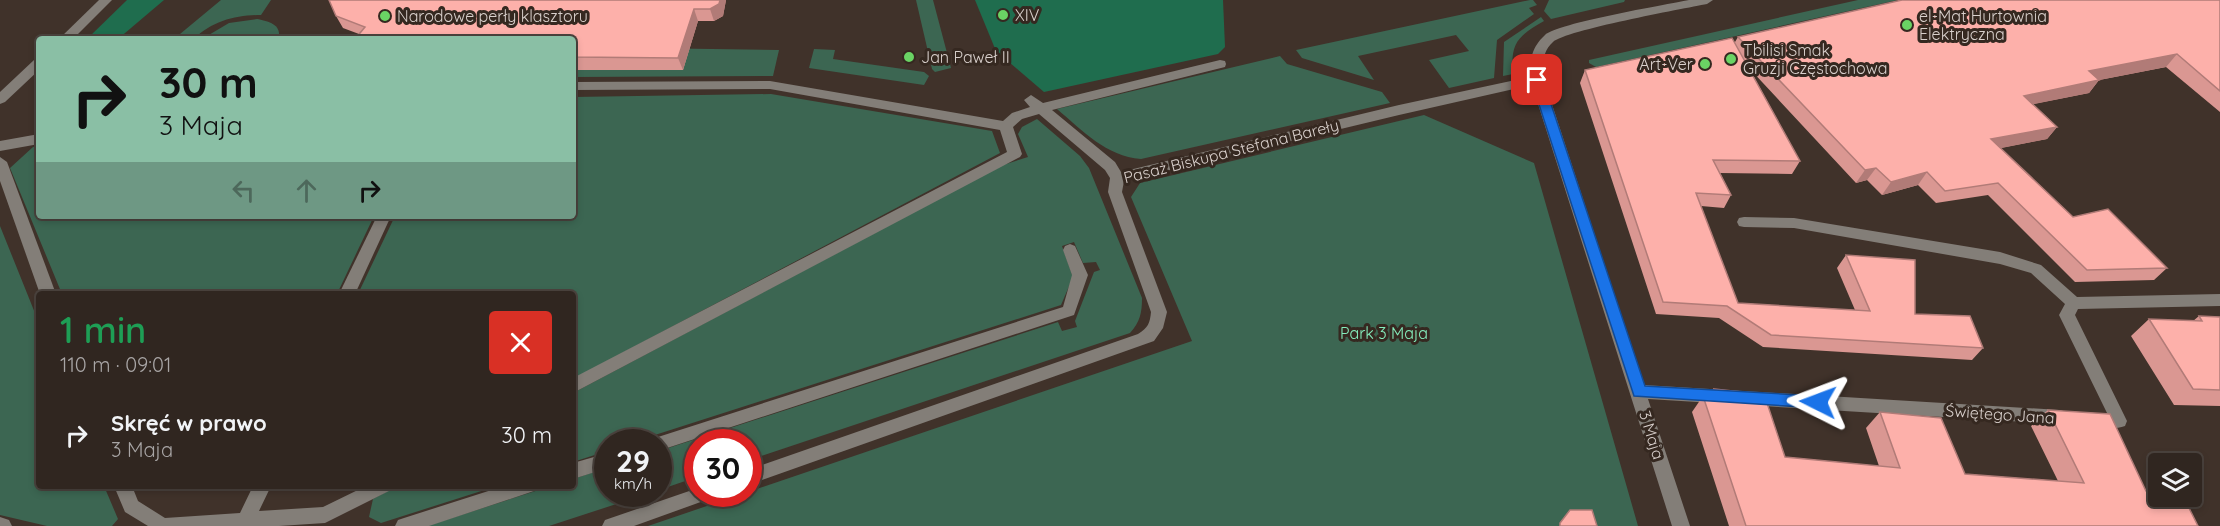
<!DOCTYPE html>
<html lang="pl">
<meta charset="utf-8">
<style>
:root{--surface:#302620;--page:#382e29;--text:#f1f3f6;--muted:#a8a5a5;--line:#4b433e}
body{margin:0;font-family:Quicksand,sans-serif;background:var(--page);color:var(--text);height:100vh;display:flex;flex-direction:column;font-size:22px;white-space:nowrap}
*{box-sizing:border-box;margin:0}
p{font-size:20px;color:var(--muted)}
.icon{flex:none;width:33px;height:33px;fill:none;stroke:currentColor;stroke-width:2;stroke-linecap:round;stroke-linejoin:round}
.map{position:relative;flex:1;overflow:hidden}
.side{position:absolute;left:36px;top:291px;width:540px;height:198px;display:flex;flex-direction:column;background:var(--surface);border-radius:6px;box-shadow:0 3px 9px #0003,0 0 0 2px var(--line)}
.side>*{flex:none}
.top-card{position:absolute;left:36px;top:36px;width:540px;height:183px;border-radius:6px;box-shadow:0 3px 9px #0003,0 0 0 2px var(--line);background:#8abfa5;color:#111;overflow:hidden}
.controls{position:absolute;left:2148px;top:453px;display:grid;gap:12px}
.controls a{display:grid;place-items:center;width:54px;height:54px;border-radius:6px;background:var(--surface);box-shadow:0 3px 9px #0003,0 0 0 2px var(--line);font-size:30px}
.speed{position:absolute;left:594px;top:429px;display:flex;gap:12px;font-size:30px;font-weight:700;text-align:center}
.speed>*{display:grid;place-content:center;width:78px;height:78px;border-radius:50%;background:var(--surface);box-shadow:0 3px 9px #0003,0 0 0 2px var(--line);line-height:1}
.speed small{font-size:15px;font-weight:400}
.speed .limit{border:9px solid #d22;background:#fff;color:#111}
.pin{position:absolute;display:grid;place-items:center;width:51px;height:51px;color:#fff;margin:-26px;border-radius:12px;box-shadow:0 3px 9px #0006}
.me{position:absolute;width:66px;margin:-33px;rotate:273deg;stroke-linejoin:round;filter:drop-shadow(0 0 4px #0008)}
.turn{display:flex;align-items:center;gap:21px;height:126px;padding:0 24px;font-size:27px}
.turn .icon{width:78px;height:78px;stroke-width:2.5}
.turn b{display:block;font-size:42px;line-height:51px}
.lanes{display:flex;align-items:center;height:57px;padding:0 24px;background:#0003;justify-content:center;gap:30px;direction:ltr}
.lanes .off{opacity:.35}
.round{display:grid;place-items:center;flex:none;width:63px;height:63px;border-radius:6px;background:var(--page)}
.summary{display:flex;align-items:center;justify-content:space-between;height:102px;padding:0 24px}
h1{font-size:36px;font-weight:600;line-height:45px;color:#1e9e55}
ul{padding:0;list-style:none}
li{display:flex;align-items:center;gap:18px;height:84px;padding:0 24px}
li div{flex:1}
li b{display:block;font-size:22px}
li em{font-style:normal}
.map>svg:first-child{display:block}
</style>
<div class="map">
<svg width="2220" height="526" viewBox="0 0 2220 526">
<rect width="100%" height="100%" fill="#40322a"/>
<!-- green -->
<g fill="#3c6652">
<path d="M221 0H271L261 15C236 15 212 21 194 39H174Z"/>
<path d="M916 0H933L951 68 935 72 932 69Z"/>
<path d="M1530 0H1533L1537 5 1529 8 1534 14 1497 40 1494 78 1449 88 1429 60 1469 51 1456 35 1358 56 1374 80 1302 58 1296 50Z"/>
<path d="M1549 0H1625L1624 2 1551 19 1544 11Z"/>
<path d="M1858 0H1898L1596 67 1589 63V60Z"/>
<path d="M1541 17 1544 21C1518 36 1510 43 1513 74L1503 76 1504 42Z"/>
<path d="M257 19C268 21 283 25 278 39H202L229 23Z"/>
<path d="M573 47 779 50 773 76 573 77Z"/>
<path d="M814 49 835 50 833 59 924 72 929 76 924 85 809 68Z"/>
<path d="M1280 56 1287 64 1382 92 1390 103 1141 159C1106 156 1083 131 1057 109Z"/>
<path d="M771 94 992 131 1000 153 573 379V294H358L395 216H573V97Z"/>
<path d="M1424 115 1534 163 1638 526H648L1192 341 1131 197 1140 183Z"/>
<path d="M1037 119 1080 156 1089 168 1142 298C1142 313 1140 322 1130 333L749 460 748 442H698L697 477 659 490V451L1058 322 1062 331 1077 327 1075 321 1094 272 1100 270 1096 262 1083 263 1074 242 1062 246 1073 277 1061 305 633 442H608L607 451 573 462V393L1003 165 1028 157 1018 134 1022 127Z"/>
<path d="M39 146V216H374L337 294H62L10 168 33 147Z"/>
<path d="M0 226 39 323V486H104L118 519 112 526H47L0 515Z"/>
<path d="M607 468 608 494H647L549 526H427L551 486H573V479Z"/>
<path d="M397 486H497L381 523 369 517 373 499Z"/>
</g>
<!-- forest -->
<g fill="#1f6d4e">
<path d="M127 0H164L118 39H87Z"/>
<path d="M975 0H1223L1225 47 1218 54 1044 92 996 51Z"/>
</g>
<g fill="none" stroke-linecap="round" stroke-linejoin="round">
<!-- minor -->
<g fill="#837e78" fill-rule="evenodd">
<path d="M99 0H112L73 39H59Z"/>
<path d="M1689 0H1713L1707 4C1682 9 1566 30 1553 42 1541 53 1543 65 1544 80L1644 385 2060 410 2066 412 2068 417 2066 422 2060 424 1648 399 1690 526H1672L1532 85 1399 115 1124 181 1122 192 1167 312 1163 328 1154 341 748 485V470L1138 334C1148 328 1150 323 1151 312L1108 192 1110 178 1105 170 1039 114 1022 119 1013 127 1022 154 1020 157 573 393V378L1007 152 1000 130 770 89 573 90V82L770 81 1003 121 1012 113 1030 107 1024 100 1031 95 1043 103 1220 60 1225 61 1226 64 1225 67 1052 110 1115 162 1121 172 1399 105 1530 77C1530 60 1531 48 1545 35 1558 23 1664 5 1689 0Z"/>
<path d="M39 59V70L5 102 0 104V92L34 60Z"/>
<path d="M39 134V144L0 151V141Z"/>
<path d="M0 157 7 162 56 294H40L0 181Z"/>
<path d="M377 216H391L355 294H339Z"/>
<path d="M1744 217 1794 218 2000 252 2041 265 2077 297 2220 294V306L2078 309 2075 315 2127 421 2125 426C2114 430 2097 428 2086 424L2084 419 2086 414 2107 413 2059 315 2065 304 2031 273 2000 264 1794 228 1744 227 1739 226 1737 222 1739 218Z"/>
<path d="M1070 244 1075 246 1088 275 1074 315 658 451V442H650L652 439 658 437 1063 307 1072 275 1063 250 1065 246Z"/>
<path d="M608 453V468L573 479V463Z"/>
<path d="M114 486H132L138 501 165 518 240 513 253 486H271L259 511 323 507 366 486H392L389 491 325 523 279 526H148L125 512Z"/>
<path d="M504 486H537L534 491 429 526H395L398 520 404 518Z"/>
<path d="M698 488V494H711L709 499 634 526H602L605 520Z"/>
<path d="M0 517 9 520 12 526H0Z"/>
</g>
</g>
<!-- wall -->
<g fill="#da9792">
<path d="M726 0 723 16 714 21H698L683 70H573V39L359 34 343 28 336 16Z"/>
<path d="M2220 0V112L2166 67 2099 80 2089 93 2033 104 2057 127 2047 139 2000 148 2073 217 2167 268 2154 280 2075 282 1988 195 1936 203 1918 185 1882 195 1867 180 1856 183 1749 68 1800 161 1792 174 1720 173 1731 195 1724 208 1701 206 1738 303 1855 310 1837 268 1846 255 1915 314 1983 348 1972 360 1763 347 1719 318 1656 314 1580 83 1585 70 1735 42 1738 37Z"/>
<path d="M2199 316 2220 317V406L2174 405 2131 336 2149 319 2193 321Z"/>
<path d="M1714 389 1753 398 1785 457 1879 466 1866 428 1880 412 1965 474 2058 481 2031 426 2048 410 2146 491 2198 526H1729L1692 412 1703 396 1709 397Z"/>
</g>
<!-- shaded-wall -->
<g fill="#b17b77">
<path d="M720 0H726L723 16 714 21 710 9Z"/>
<path d="M694 9 698 21 683 70 678 58Z"/>
<path d="M2177 54 2166 67 2079 84 2089 71Z"/>
<path d="M2099 80 2089 93 2014 108 2024 96Z"/>
<path d="M2057 127 2047 139 1982 152 1991 139Z"/>
<path d="M1876 168 1867 180 1856 183 1865 170Z"/>
<path d="M1927 172 1918 185 1882 195 1891 182Z"/>
</g>
<!-- building -->
<g fill="#fdb0aa" stroke="#b17b77" stroke-width="1.5">
<path d="M329 0H720L719 4 710 9H694L678 58 573 57V39H355L365 27 336 16Z"/>
<path d="M1902 0H2220V91L2177 54 2089 71 2099 80 2024 96 2057 127 1991 139 2073 217 2108 209 2167 268 2087 270 1998 183 1945 191 1927 172 1891 182 1876 168 1865 170 1738 37Z"/>
<path d="M1732 38 1800 161 1713 160 1731 195 1696 193 1738 303 1870 311 1846 255 1915 260V314L1970 316 1983 348 1771 335 1727 306 1663 302 1585 70Z"/>
<path d="M2199 316 2220 317V390L2193 389 2149 319 2202 321Z"/>
<path d="M1714 389 1751 393 1753 398 1766 400 1785 457 1900 468 1880 412 1941 418 1965 474 2084 483 2048 410 2110 414 2146 491 2158 492V496H2183L2198 526H1746L1703 396 1717 397Z"/>
<path d="M1570 510H1592L1597 526H1560V523Z"/>
</g>
<!-- route -->
<path fill="#1a73e8" stroke="#114b97" stroke-width="1.5" d="M1537 76 1543 80 1645 386 1818 396 1823 398 1825 402 1823 407 1818 408 1634 396 1531 80Z"/>
<!-- markers -->
<g fill="#6ad364" stroke="#352820" stroke-width="2">
<circle cx="1003" cy="15" r="6"/>
<circle cx="385" cy="16" r="6"/>
<circle cx="1907" cy="25" r="6"/>
<circle cx="909" cy="57" r="6"/>
<circle cx="1731" cy="59" r="6"/>
<circle cx="1705" cy="64" r="6"/>
</g>
<g text-anchor="middle" dominant-baseline="central" stroke-width="6" stroke-linejoin="round" paint-order="stroke">
<!-- poi labels -->
<g font-size="16" fill="#d9d0cc" stroke="#352820" text-anchor="start">
<text x="1015" y="15">XIV</text>
<text x="397" y="16">Narodowe perły klasztoru</text>
<text x="1919" y="16">el-Mat Hurtownia<tspan x="1919" dy="18">Elektryczna</tspan></text>
<text x="1743" y="50">Tbilisi Smak<tspan x="1743" dy="18">Gruzji Częstochowa</tspan></text>
<text x="921" y="57">Jan Paweł II</text>
<text x="1693" y="64" text-anchor="end">Art-Ver</text>
</g>
<!-- street labels -->
<g font-size="16" fill="#d9d0cc" stroke="#352820">
<text transform="translate(1231 151) rotate(-14)">Pasaż Biskupa Stefana Bareły</text>
<text transform="translate(2000 414) rotate(4)">Świętego Jana</text>
<text transform="translate(1652 435) rotate(73)">3 Maja</text>
</g>
<!-- park labels -->
<g font-size="16" fill="#85eebd" stroke="#352820">
<text x="1384" y="333">Park 3 Maja</text>
</g>
</g>
</svg>
<div class="controls">
<a><svg class="icon" aria-label="layers" viewBox="0 0 24 24"><path d="M12 4l9 5-9 5-9-5zM3 14l9 5 9-5"/></svg></a>
</div>
<div class="speed"><div>29<small>km/h</small></div><div class="limit">30</div></div>
<div class="pin" style="left:1537px;top:80px;background:#d93025"><svg class="icon" aria-label="arrive" viewBox="0 0 24 24"><path d="M6 21V4h12l-3 4 3 4H6"/></svg></div>
<svg class="me" style="left:1818px;top:402px" viewBox="-20 -20 40 40"><path d="M0-17L14 15 0 8-14 15z" fill="#1a73e8" stroke="#fff" stroke-width="4"/></svg>
<div class="top-card">
<div class="turn"><svg class="icon" aria-label="right" viewBox="0 0 24 24"><path d="M7 20v-9h11M14 6l5 5-5 5"/></svg><div><b>30 m</b>3 Maja</div></div>
<div class="lanes"><svg class="icon off" aria-label="left" viewBox="0 0 24 24"><path d="M17 20v-9H6M10 6l-5 5 5 5"/></svg><svg class="icon off" aria-label="ahead" viewBox="0 0 24 24"><path d="M12 20V5M6 11l6-6 6 6"/></svg><svg class="icon" aria-label="right" viewBox="0 0 24 24"><path d="M7 20v-9h11M14 6l5 5-5 5"/></svg></div>
</div>
<section class="side">
<div class="summary"><div><h1>1 min</h1><p>110 m · 09:01</p></div><a class="round" style="background:#d93025;color:#fff"><svg class="icon" aria-label="close" viewBox="0 0 24 24"><path d="M6 6l12 12M18 6L6 18"/></svg></a></div>
<ul>
<li><svg class="icon" aria-label="right" viewBox="0 0 24 24"><path d="M7 20v-9h11M14 6l5 5-5 5"/></svg><div><b>Skręć w prawo</b><p>3 Maja</p></div><em>30 m</em></li>
</ul>
</section>
</div>
